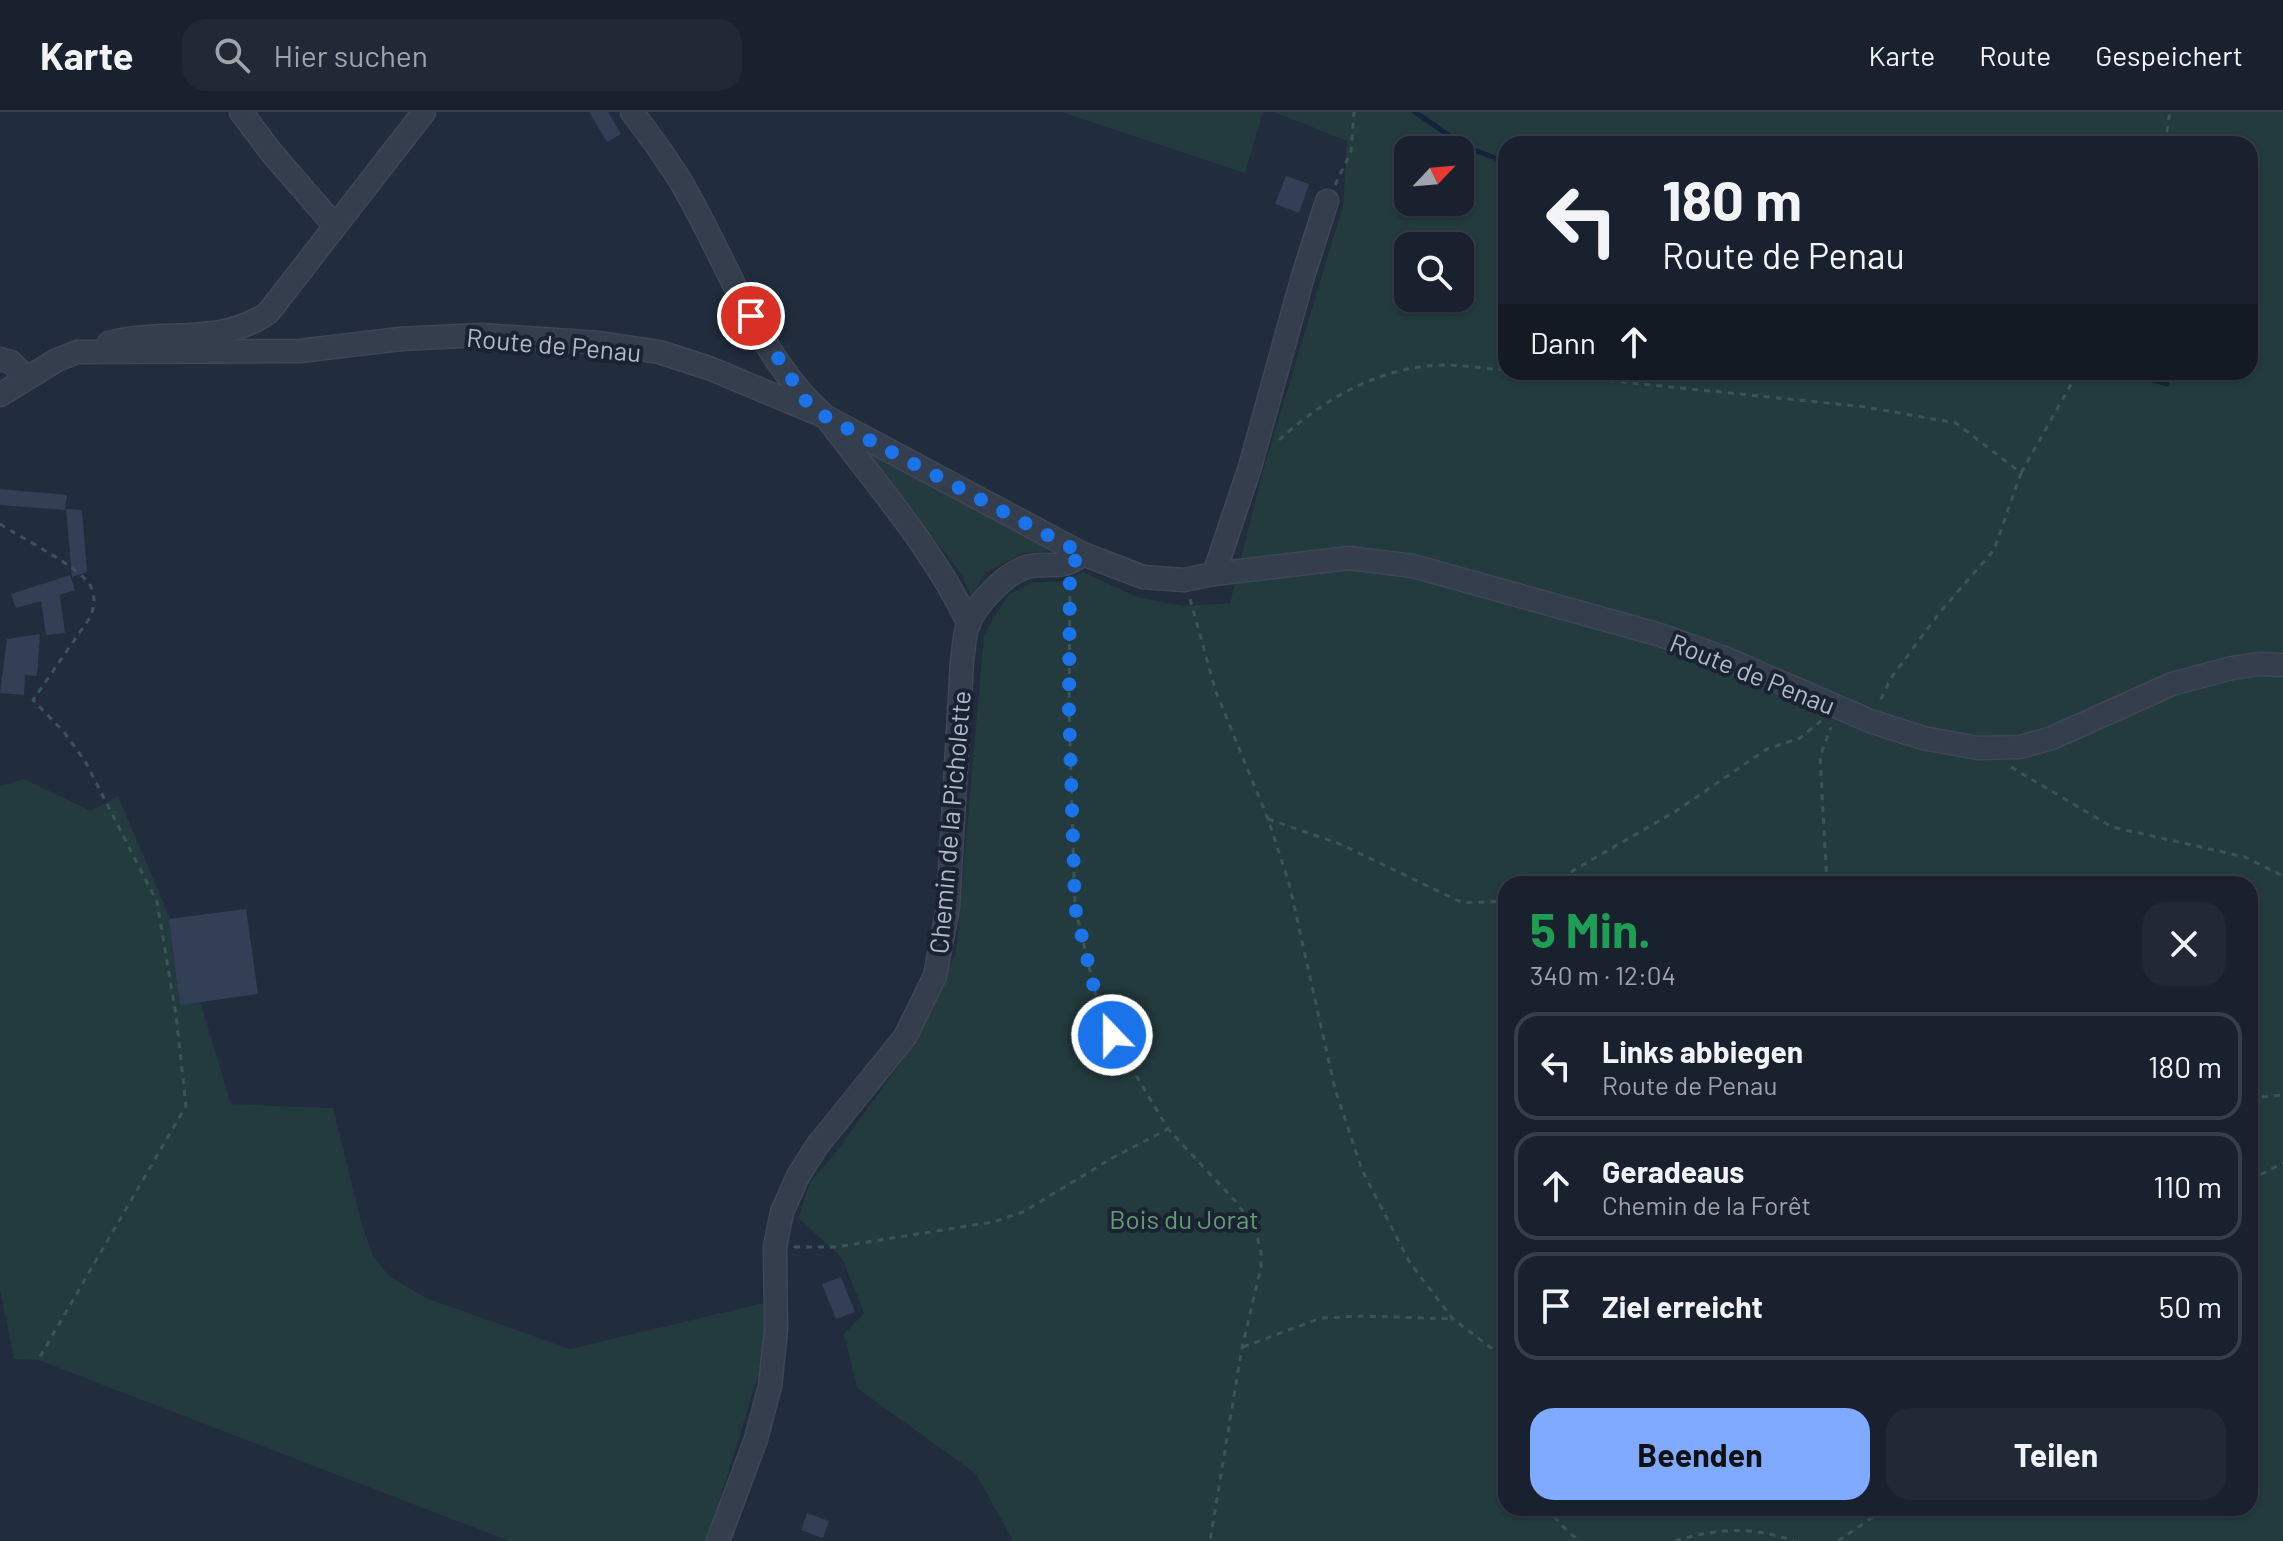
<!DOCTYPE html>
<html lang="de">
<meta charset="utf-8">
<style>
:root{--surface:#19212e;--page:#222936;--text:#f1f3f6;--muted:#9fa3aa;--line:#373e4a;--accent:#80aaff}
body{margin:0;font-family:Barlow,sans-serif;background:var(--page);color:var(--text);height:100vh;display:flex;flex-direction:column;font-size:30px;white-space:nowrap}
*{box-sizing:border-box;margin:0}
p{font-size:26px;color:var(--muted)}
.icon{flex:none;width:44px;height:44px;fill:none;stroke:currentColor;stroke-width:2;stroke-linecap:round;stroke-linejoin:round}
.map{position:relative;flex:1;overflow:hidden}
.sheet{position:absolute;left:1498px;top:764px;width:760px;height:640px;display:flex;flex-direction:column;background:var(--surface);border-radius:24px;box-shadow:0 2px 6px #0004,0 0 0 2px var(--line)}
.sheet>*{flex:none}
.hud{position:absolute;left:1498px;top:24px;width:760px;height:244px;border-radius:24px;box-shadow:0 2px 6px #0004,0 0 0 2px var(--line);background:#19212e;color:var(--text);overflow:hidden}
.needle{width:52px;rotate:64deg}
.controls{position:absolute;left:1394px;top:24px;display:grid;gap:16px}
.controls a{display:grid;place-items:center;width:80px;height:80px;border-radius:16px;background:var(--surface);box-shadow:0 2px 6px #0004,0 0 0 2px var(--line);font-size:40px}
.pin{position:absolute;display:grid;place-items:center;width:68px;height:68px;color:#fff;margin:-34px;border:4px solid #fff;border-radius:50%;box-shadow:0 2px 8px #0007}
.me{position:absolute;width:88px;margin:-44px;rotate:338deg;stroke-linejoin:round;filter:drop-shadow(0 0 6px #0008)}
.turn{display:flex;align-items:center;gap:28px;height:168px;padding:0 32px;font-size:36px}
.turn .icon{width:104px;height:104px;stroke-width:2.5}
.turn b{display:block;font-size:56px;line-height:68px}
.then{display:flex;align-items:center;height:76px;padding:0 32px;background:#0003;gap:16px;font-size:30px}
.round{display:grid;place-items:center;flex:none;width:84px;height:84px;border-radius:24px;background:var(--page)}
.headline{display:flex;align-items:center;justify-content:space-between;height:136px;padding:0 32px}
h1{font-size:48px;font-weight:700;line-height:60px;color:#1e9e55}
.button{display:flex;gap:16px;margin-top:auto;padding:16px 32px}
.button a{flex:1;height:92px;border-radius:24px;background:var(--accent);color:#111;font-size:32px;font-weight:700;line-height:92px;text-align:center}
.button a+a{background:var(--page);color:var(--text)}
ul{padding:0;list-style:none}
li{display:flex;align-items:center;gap:24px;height:108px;margin:0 16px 12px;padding:0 16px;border:4px solid var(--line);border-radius:24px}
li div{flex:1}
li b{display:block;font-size:30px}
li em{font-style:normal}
header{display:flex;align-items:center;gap:48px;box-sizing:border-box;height:112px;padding:0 40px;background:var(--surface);border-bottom:2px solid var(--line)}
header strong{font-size:38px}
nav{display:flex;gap:44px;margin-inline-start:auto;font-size:28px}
.search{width:560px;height:72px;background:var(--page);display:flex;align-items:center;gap:20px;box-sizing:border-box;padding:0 28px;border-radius:24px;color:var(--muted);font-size:30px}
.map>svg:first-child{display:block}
</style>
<header>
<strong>Karte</strong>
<div class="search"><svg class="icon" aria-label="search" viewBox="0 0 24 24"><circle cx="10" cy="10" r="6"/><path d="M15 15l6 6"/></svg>Hier suchen</div>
<nav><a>Karte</a><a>Route</a><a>Gespeichert</a></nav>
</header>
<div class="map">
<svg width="2283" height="1429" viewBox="0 0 2283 1429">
<rect width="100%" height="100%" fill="#212c3d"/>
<!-- green -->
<g fill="#233a3e" fill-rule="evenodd">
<path d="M1061 0H1263L1245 61Z"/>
<path d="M1274 0H2283V1429H1013L976 1362 857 1276 844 1222 864 1201 842 1146 798 1106 810 1070 832 1045 911 937 956 841 984 522 1008 483 1032 471 1063 469 1083 460 1137 485 1183 494 1230 491 1262 362 1343 94 1347 29ZM1506 32H2250V260H1506ZM1408 38H1460V90H1408ZM1408 134H1460V186H1408ZM1506 772H2250V1396H1506Z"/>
<path d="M868 339 1056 439 1024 441 986 460 971 485 963 465Z"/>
<path d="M24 667 91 699 118 684 187 846 231 992 333 996 362 1113 373 1144 389 1164 426 1186 570 1237 771 1189 773 1216 707 1429H509L38 1248 14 1247 0 1178V674Z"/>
</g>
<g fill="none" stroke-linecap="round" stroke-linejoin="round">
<!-- stream -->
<g stroke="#14223c" stroke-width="5">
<path d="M1415 0 1466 35 1506 50"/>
<path d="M2130 260 2167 272"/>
</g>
</g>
<!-- building -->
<g fill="#333f54">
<path d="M589 0H608L621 22 607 30Z"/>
<path d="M1286 64 1309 72 1299 101 1275 92Z"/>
<path d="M0 377 67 383 65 398 0 393Z"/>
<path d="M66 397 82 398 87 460 72 465Z"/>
<path d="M70 463 75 478 60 483 65 521 46 523 41 489 16 496 11 482Z"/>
<path d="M40 522 37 564 25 563 24 583 0 581 7 527Z"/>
<path d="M246 797 258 882 180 893 169 807Z"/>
<path d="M841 1165 855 1200 836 1207 822 1172Z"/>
<path d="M807 1401 829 1409 823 1426 801 1418Z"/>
</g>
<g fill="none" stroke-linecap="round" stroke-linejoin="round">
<!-- minor casing -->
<g stroke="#3e4756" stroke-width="25">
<g id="minor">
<path d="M241 0 271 40 335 114"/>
<path d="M632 0C648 21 664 43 678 65 724 140 758 248 826 305 876 372 933 436 969 512"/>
<path d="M109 231C165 216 218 235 268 201L424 0"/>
<path d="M0 247 11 250 27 266"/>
<path d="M0 283 57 248 77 240 300 239 400 227 481 223 600 231 659 240 709 256 826 305 1083 442 1143 465 1184 468 1214 462 1250 355 1303 164 1327 89"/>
<path d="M1214 462 1349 446 1413 454 1657 522 1722 545 1870 609 1923 626 1978 636 2020 635 2052 626 2172 572 2232 556 2260 552 2283 553"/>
<path d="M718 1429 756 1327 770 1274 776 1218 775 1135 782 1100 798 1064 817 1034 905 925 935 864 948 795 962 549C964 538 964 523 968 512 977 492 1008 457 1031 454 1055 451 1063 458 1083 442"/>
</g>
</g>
<!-- path -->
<g stroke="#3c5357" stroke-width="3" stroke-dasharray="6 6" stroke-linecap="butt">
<path d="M2165 32 2170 0"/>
<path d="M1335 73 1351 40 1354 0"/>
<path d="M1525 260 1866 295 1956 311 2021 361 1994 438 1940 500 1891 566 1878 593"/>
<path d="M1279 328C1325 286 1381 254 1444 253 1465 253 1486 257 1506 258"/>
<path d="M2021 361 2078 260"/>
<path d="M0 412C21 426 78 454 90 473 96 484 94 494 91 504L33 588 64 620 85 649 157 790 176 903 186 994 38 1248"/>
<path d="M1070 472 1069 597 1075 795 1095 880 1112 923 1168 1017 1238 1092 1256 1121 1261 1140V1155L1242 1236 1210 1429"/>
<path d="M1190 487 1216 580 1268 707 1289 771 1335 977 1362 1058 1410 1151 1453 1207 1506 1247"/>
<path d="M2011 655 2112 715 2245 745 2283 764"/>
<path d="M1268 707 1340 732 1463 791 1506 789"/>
<path d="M1550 772 1676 699 1767 637 1800 626 1822 608"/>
<path d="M1827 772 1820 645 1831 615"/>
<path d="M2250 986 2283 983"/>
<path d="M2250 1068 2283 1051"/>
<path d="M794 1135H836L993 1110 1023 1100 1114 1045 1168 1017"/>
<path d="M1243 1235 1321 1206 1364 1204 1453 1207"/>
<path d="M1546 1396 1570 1422 1581 1429"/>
<path d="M1675 1429C1718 1416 1751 1414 1794 1429"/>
<path d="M1838 1429 1886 1396"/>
</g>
<!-- minor -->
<use href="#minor" stroke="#353e4d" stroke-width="22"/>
</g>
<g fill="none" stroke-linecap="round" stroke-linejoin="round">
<!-- route -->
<path stroke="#1a73e8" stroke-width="14" stroke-dasharray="0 25.2" d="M751 204 806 289 826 305 1083 442 1070 453 1069 597 1075 795 1095 880 1112 923"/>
</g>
<g text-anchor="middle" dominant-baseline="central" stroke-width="8" stroke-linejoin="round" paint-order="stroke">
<!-- street labels -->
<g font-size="26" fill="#b1b9c9" stroke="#1a2332">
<text transform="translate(554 232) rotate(5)">Route de Penau</text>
<text transform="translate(1753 561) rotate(22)">Route de Penau</text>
<text transform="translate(949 710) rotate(-85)">Chemin de la Picholette</text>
</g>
<!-- park labels -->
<g font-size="26" fill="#669c75" stroke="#1a2332">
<text x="1184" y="1106">Bois du Jorat</text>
</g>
</g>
</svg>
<div class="controls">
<a><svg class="needle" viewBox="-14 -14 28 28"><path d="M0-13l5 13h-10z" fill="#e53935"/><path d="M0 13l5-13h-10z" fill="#9fa3aa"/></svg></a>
<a><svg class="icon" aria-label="search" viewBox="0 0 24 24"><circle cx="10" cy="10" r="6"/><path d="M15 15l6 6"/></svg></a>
</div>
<div class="pin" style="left:751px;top:204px;background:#d93025"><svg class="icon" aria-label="arrive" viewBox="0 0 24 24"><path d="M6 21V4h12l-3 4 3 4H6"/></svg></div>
<svg class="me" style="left:1112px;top:923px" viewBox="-20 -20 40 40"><circle r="17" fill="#1a73e8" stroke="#fff" stroke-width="3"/><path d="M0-11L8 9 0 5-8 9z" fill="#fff"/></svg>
<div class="hud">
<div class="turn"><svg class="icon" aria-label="left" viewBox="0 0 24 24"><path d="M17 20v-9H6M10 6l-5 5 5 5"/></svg><div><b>180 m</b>Route de Penau</div></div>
<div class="then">Dann<svg class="icon" aria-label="ahead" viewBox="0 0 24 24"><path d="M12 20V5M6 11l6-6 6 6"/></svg></div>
</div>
<section class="sheet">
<div class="headline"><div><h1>5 Min.</h1><p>340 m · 12:04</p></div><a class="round"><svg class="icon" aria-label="close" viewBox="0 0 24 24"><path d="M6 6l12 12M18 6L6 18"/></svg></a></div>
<ul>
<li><svg class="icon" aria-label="left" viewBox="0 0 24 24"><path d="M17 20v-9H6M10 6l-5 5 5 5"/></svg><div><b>Links abbiegen</b><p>Route de Penau</p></div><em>180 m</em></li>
<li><svg class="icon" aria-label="ahead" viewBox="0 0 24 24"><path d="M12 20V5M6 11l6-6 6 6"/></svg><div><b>Geradeaus</b><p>Chemin de la Forêt</p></div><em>110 m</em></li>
<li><svg class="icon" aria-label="arrive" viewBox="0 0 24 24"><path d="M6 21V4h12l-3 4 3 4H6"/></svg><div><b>Ziel erreicht</b></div><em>50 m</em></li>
</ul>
<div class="button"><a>Beenden</a><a>Teilen</a></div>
</section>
</div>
